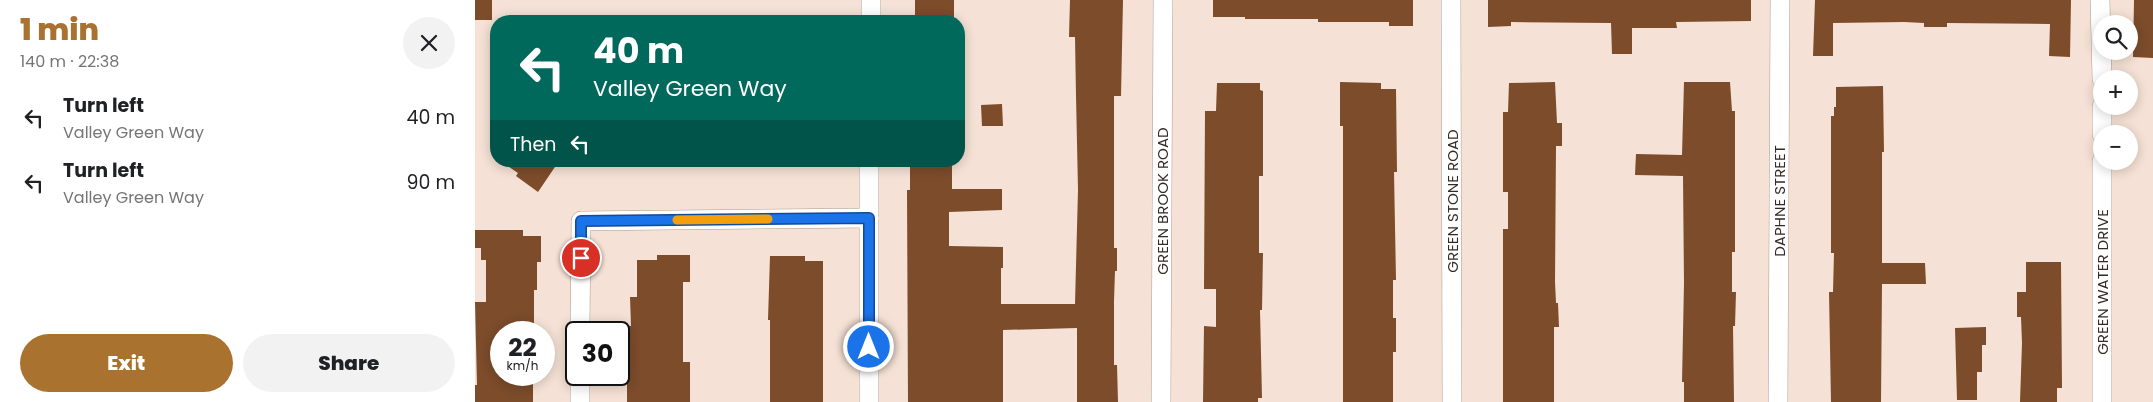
<!DOCTYPE html>
<meta charset="utf-8">
<style>
:root{--surface:#fff;--page:#f2f2f2;--text:#202124;--muted:#757577;--accent:#a9722e}
body{margin:0;font-family:Poppins,sans-serif;background:var(--page);color:var(--text);height:100vh;display:flex;flex-direction:column;font-size:19px;white-space:nowrap}
*{box-sizing:border-box;margin:0}
p{font-size:16px;color:var(--muted)}
.icon{flex:none;width:28px;height:28px;fill:none;stroke:currentColor;stroke-width:2;stroke-linecap:round;stroke-linejoin:round}
.map{position:relative;flex:1;overflow:hidden}
.details{display:flex;flex-direction:column;background:var(--surface);width:475px}
.details>*{flex:none}
.hud{position:absolute;left:15px;top:15px;width:475px;height:152px;border-radius:20px;box-shadow:0 2px 12px #0003;background:#00695c;color:#fff;overflow:hidden}
.buttons{position:absolute;left:1618px;top:15px;display:grid;gap:10px}
.buttons a{display:grid;place-items:center;width:45px;height:45px;border-radius:50%;background:var(--surface);box-shadow:0 2px 12px #0003;font-size:25px}
.speed{position:absolute;left:15px;top:321px;display:flex;gap:10px;font-size:25px;font-weight:700;text-align:center}
.speed>*{display:grid;place-content:center;width:65px;height:65px;border-radius:50%;background:var(--surface);box-shadow:0 2px 12px #0003;line-height:1}
.speed small{font-size:12px;font-weight:400}
.speed .limit{border:2px solid #111;border-radius:8px;background:#fff;color:#111}
.pin{position:absolute;display:grid;place-items:center;width:42px;height:42px;color:#fff;margin:-21px;border:2px solid #fff;border-radius:50%;box-shadow:0 1px 5px #0007}
.me{position:absolute;width:55px;margin:-28px;rotate:0deg;stroke-linejoin:round;filter:drop-shadow(0 0 4px #0008)}
.turn{display:flex;align-items:center;gap:18px;height:105px;padding:0 20px;font-size:22px}
.turn .icon{width:65px;height:65px;stroke-width:2.5}
.turn b{display:block;font-size:35px;line-height:42px}
.then{display:flex;align-items:center;height:48px;padding:0 20px;background:#0003;gap:10px;font-size:19px}
.round{display:grid;place-items:center;flex:none;width:52px;height:52px;border-radius:26px;background:var(--page)}
.overview{display:flex;align-items:center;justify-content:space-between;height:85px;padding:0 20px}
h1{font-size:30px;font-weight:800;line-height:38px;color:var(--accent)}
.primary-button{display:flex;gap:10px;margin-top:auto;padding:10px 20px}
.primary-button a{flex:1;height:58px;border-radius:30px;background:var(--accent);color:#fff;font-size:20px;font-weight:800;line-height:58px;text-align:center}
.primary-button a+a{background:var(--page);color:var(--text)}
ul{padding:0;list-style:none}
li{display:flex;align-items:center;gap:15px;height:65px;padding:0 20px}
li div{flex:1}
li b{display:block;font-size:19px}
li em{font-style:normal}
main{display:flex;flex:1;min-height:0}
.map>svg:first-child{display:block}
</style>
<main>
<section class="details">
<div class="overview"><div><h1>1 min</h1><p>140 m · 22:38</p></div><a class="round"><svg class="icon" aria-label="close" viewBox="0 0 24 24"><path d="M6 6l12 12M18 6L6 18"/></svg></a></div>
<ul>
<li><svg class="icon" aria-label="left" viewBox="0 0 24 24"><path d="M17 20v-9H6M10 6l-5 5 5 5"/></svg><div><b>Turn left</b><p>Valley Green Way</p></div><em>40 m</em></li>
<li><svg class="icon" aria-label="left" viewBox="0 0 24 24"><path d="M17 20v-9H6M10 6l-5 5 5 5"/></svg><div><b>Turn left</b><p>Valley Green Way</p></div><em>90 m</em></li>
</ul>
<div class="primary-button"><a>Exit</a><a>Share</a></div>
</section>
<div class="map">
<svg width="1678" height="402" viewBox="0 0 1678 402">
<rect width="100%" height="100%" fill="#f5e1d5"/>
<!-- building -->
<g fill="#7c4c2b">
<rect x="0" y="0" width="17" height="20"/>
<rect x="440" y="0" width="39" height="21"/>
<path d="M595 0H648L646 96H639V248H642V271H640L639 301V365H642L643 402H602V328L528 330V402H433L432 190H435V161H477V189H527V210L474 212V246L528 247V268H526V304H600L603 190 601 96 600 37H594Z"/>
<path d="M738 0H938V26H914V22H843V19H770V17H738Z"/>
<path d="M1013 0H1276V21L1201 22 1202 28H1157V54H1137L1136 23 1036 22V26L1013 27Z"/>
<path d="M1340 0H1596L1595 57 1574 56 1575 24 1472 23V27H1449V23L1429 22 1358 23V56H1338Z"/>
<path d="M1659 0H1678V58L1658 57Z"/>
<path d="M865 82 906 83V89H921L922 172H919L921 280H918V318H921V352H918V402H868V126H865Z"/>
<path d="M1080 82 1082 123H1087V146H1081L1080 282 1081 303H1083L1084 327H1079V402H1028V229H1033V192H1028V112H1033L1034 83Z"/>
<path d="M1209 82H1255L1257 111H1260V252H1257V292H1261L1260 326H1258L1259 402H1209V382H1207L1209 283 1208 176 1160 175 1161 154 1207 155Z"/>
<path d="M742 83H785V90L788 91V176H784V253H788L787 310H785L787 398H783V402H728L729 326 741 327V289H729L730 111H741Z"/>
<path d="M1408 86 1409 152H1407V263H1450L1451 284H1407L1406 402H1356L1354 292H1358L1359 253H1356V116H1359V107H1361V87Z"/>
<path d="M527 104 528 126H507L506 105Z"/>
<path d="M25 161H84L63 192 41 176 43 173Z"/>
<path d="M0 230H48V236H66V262H62V290H59V331H26V375H48V377H58V402H0V385H2L0 302H11V260H6V248H0Z"/>
<path d="M182 255H215V282H208V362H215V402H152V326H156L155 297H162V260H182Z"/>
<path d="M295 256H330V261H348V402H295V320H293Z"/>
<path d="M1551 262H1586L1587 388H1582V402H1545L1547 343 1546 317H1542V292H1551Z"/>
<path d="M1511 327V345H1507V372H1502V400H1482L1480 328Z"/>
</g>
<g fill="none" stroke-linecap="round" stroke-linejoin="round">
<!-- street casing -->
<g stroke="#ad9b8f" stroke-width="20">
<g id="street">
<path d="M976 0 977 402"/>
<path d="M1625 0 1627 79"/>
<path d="M396 21V0"/>
<path d="M1627 106V134"/>
<path d="M1627 161V402"/>
<path d="M105 332 106 221 394 218"/>
<path d="M105 402V375"/>
<path d="M394 402V161"/>
<path d="M686 402 688 0"/>
<path d="M1303 402 1305 0"/>
</g>
</g>
<!-- street -->
<use href="#street" stroke="#fff" stroke-width="19"/>
</g>
<g fill="none" stroke-linecap="round" stroke-linejoin="round">
<!-- route casing -->
<g stroke="#114b97" stroke-width="12">
<path id="route" d="M106 258V221L394 218V347"/>
</g>
<!-- route -->
<use href="#route" stroke="#1a73e8" stroke-width="9"/>
<!-- slow -->
<path stroke="#f59e0b" stroke-width="9" d="M202 220 293 219"/>
</g>
<g text-anchor="middle" dominant-baseline="central" stroke-width="5" stroke-linejoin="round" paint-order="stroke">
<!-- street labels -->
<g font-size="15" fill="#312a25" stroke="#fff">
<text transform="translate(687 201) rotate(-90)">GREEN BROOK ROAD</text>
<text transform="translate(977 201) rotate(-90)">GREEN STONE ROAD</text>
<text transform="translate(1304 201) rotate(-90)">DAPHNE STREET</text>
<text transform="translate(1627 282) rotate(-90)">GREEN WATER DRIVE</text>
</g>
</g>
</svg>
<div class="buttons">
<a><svg class="icon" aria-label="search" viewBox="0 0 24 24"><circle cx="10" cy="10" r="6"/><path d="M15 15l6 6"/></svg></a>
<a>+</a>
<a>−</a>
</div>
<div class="speed"><div>22<small>km/h</small></div><div class="limit">30</div></div>
<div class="pin" style="left:106px;top:258px;background:#d93025"><svg class="icon" aria-label="arrive" viewBox="0 0 24 24"><path d="M6 21V4h12l-3 4 3 4H6"/></svg></div>
<svg class="me" style="left:394px;top:347px" viewBox="-20 -20 40 40"><circle r="17" fill="#1a73e8" stroke="#fff" stroke-width="3"/><path d="M0-11L8 9 0 5-8 9z" fill="#fff"/></svg>
<div class="hud">
<div class="turn"><svg class="icon" aria-label="left" viewBox="0 0 24 24"><path d="M17 20v-9H6M10 6l-5 5 5 5"/></svg><div><b>40 m</b>Valley Green Way</div></div>
<div class="then">Then<svg class="icon" aria-label="left" viewBox="0 0 24 24"><path d="M17 20v-9H6M10 6l-5 5 5 5"/></svg></div>
</div>
</div>
</main>
